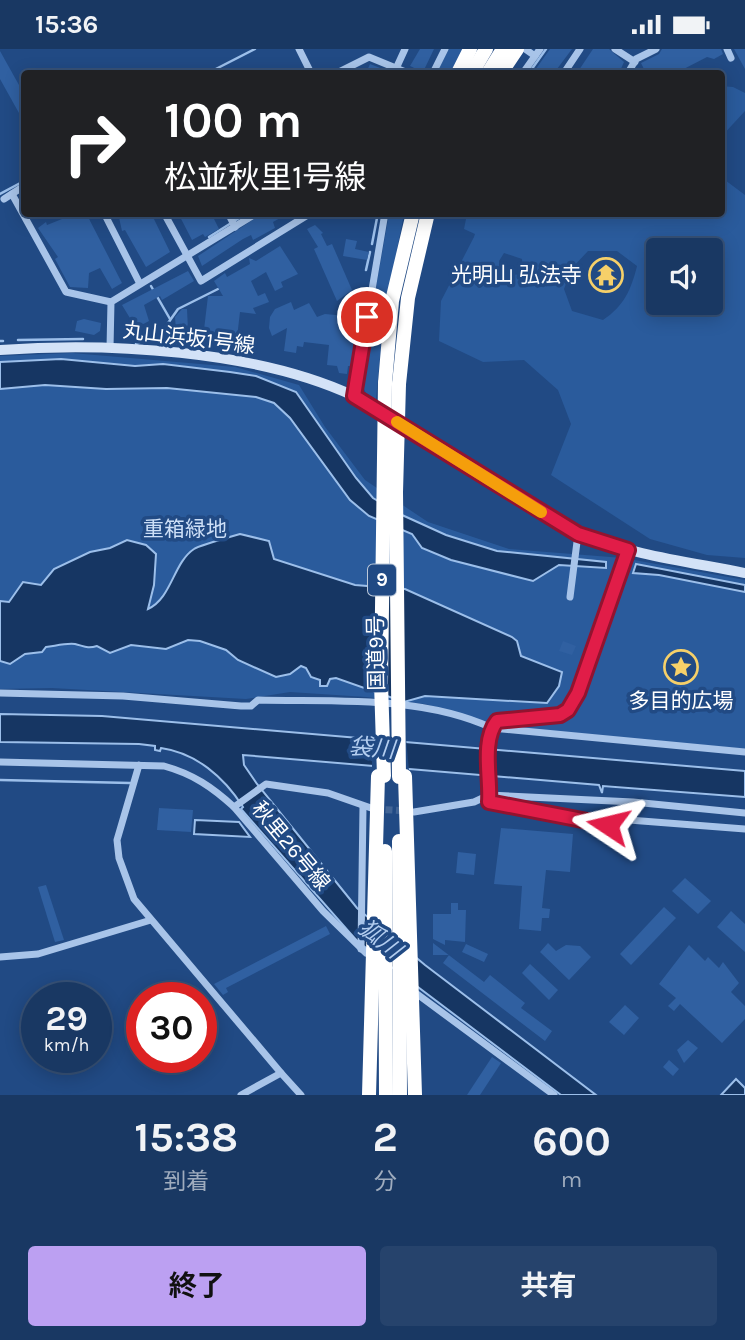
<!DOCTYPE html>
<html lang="ja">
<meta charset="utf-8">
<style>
:root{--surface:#193863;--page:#26436c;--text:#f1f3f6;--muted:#9facbe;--line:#375278;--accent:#bca0f2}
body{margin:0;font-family:Karla,"Noto Sans JP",sans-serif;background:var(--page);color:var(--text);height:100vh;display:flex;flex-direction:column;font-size:26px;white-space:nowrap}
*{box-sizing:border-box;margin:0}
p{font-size:23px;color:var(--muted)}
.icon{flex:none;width:38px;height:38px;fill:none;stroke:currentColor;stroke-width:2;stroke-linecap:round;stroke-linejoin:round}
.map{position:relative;height:1046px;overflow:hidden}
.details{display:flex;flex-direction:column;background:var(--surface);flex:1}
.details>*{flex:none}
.hud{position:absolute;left:21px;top:21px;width:704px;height:147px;border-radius:7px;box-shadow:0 4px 18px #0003,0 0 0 2px var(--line);background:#202124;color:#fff;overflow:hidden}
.fabs{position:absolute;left:646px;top:189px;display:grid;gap:14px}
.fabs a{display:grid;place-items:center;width:77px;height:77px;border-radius:7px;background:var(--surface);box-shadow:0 4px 18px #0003,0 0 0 2px var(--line);font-size:35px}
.speed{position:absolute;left:21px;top:933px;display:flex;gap:14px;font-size:35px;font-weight:700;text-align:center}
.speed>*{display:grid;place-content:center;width:91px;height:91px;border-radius:50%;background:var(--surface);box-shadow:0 4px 18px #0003,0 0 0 2px var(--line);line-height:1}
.speed small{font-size:18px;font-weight:400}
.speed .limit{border:10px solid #d22;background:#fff;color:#111}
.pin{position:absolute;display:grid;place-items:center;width:60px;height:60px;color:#fff;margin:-30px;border:4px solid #fff;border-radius:50%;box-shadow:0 2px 7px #0007}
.me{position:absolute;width:77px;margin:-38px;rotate:280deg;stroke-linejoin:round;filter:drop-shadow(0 0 5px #0008)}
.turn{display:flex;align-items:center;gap:24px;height:147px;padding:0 28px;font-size:32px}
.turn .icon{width:91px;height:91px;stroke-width:2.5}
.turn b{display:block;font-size:49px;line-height:60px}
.eta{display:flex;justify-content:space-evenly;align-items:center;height:119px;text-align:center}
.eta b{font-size:42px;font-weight:700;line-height:49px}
.cta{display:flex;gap:14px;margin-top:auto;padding:14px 28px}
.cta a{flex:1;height:80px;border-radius:7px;background:var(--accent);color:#111;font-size:28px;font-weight:700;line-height:80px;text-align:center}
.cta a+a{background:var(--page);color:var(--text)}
.status{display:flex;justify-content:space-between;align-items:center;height:49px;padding:0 35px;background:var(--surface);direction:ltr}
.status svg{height:19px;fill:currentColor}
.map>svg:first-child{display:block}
</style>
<div class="status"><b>15:36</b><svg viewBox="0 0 49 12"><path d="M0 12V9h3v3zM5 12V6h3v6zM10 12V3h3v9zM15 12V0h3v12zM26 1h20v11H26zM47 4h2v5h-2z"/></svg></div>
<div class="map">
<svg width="745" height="1046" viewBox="0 0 745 1046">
<rect width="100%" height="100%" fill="#214a84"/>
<!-- green -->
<g fill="#2a5b9c" fill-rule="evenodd">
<path d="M449 0H465L452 24H436Z"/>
<path d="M721 37 733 38 745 44V62L721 88Z"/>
<path d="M721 128 745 146V509L707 506 650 490 551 426 571 375 558 341 524 311 483 313 439 292 441 252 474 188 475 185 464 180 467 165 721 164ZM658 201H710V254H658ZM588 202H617L637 217C631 241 624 257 603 271L572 262 564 240 572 219ZM504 204 522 210 523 226 501 225 499 212Z"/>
<path d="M389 165H404L384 266 376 350 366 344 363 338 367 289Z"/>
<path d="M72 304 235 318 299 336 325 378 365 431 428 473 509 500 623 509 745 531V700L500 677 425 655 366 648 290 643 246 650 52 639 0 640V307Z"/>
</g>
<!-- water -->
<g fill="#163663" stroke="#9cbfea" stroke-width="2">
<path d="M61 310 135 317 163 315 230 323 256 327 296 343 356 429 373 449 402 466 446 486 497 502 606 513V519L559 516 533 532 451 511 422 499 412 485 369 467 350 451 290 369 274 354 256 348 167 339 106 340 45 336 0 340V313Z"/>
<path d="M240 485 269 492 274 510 355 536 405 540 512 588 517 592 521 607 562 623 559 637 547 654 425 647 404 653 336 629 330 630 327 637H320V631L311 628 306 619 301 617 290 625 276 628 238 611 226 601 200 592 188 591 166 600 131 596 110 604 97 597C87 600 84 597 75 595 65 594 55 597 46 598L42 603 25 605 10 615 0 612V552L9 553 23 533 41 536 54 520 90 503 110 499 127 491 146 496 156 505 154 536 148 560C172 549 173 514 194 500 198 497 233 487 240 485Z"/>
<path d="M636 515 745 536V543L659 526 633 524Z"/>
<path d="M0 665 102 667 745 722V748L603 737 602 744 599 736 243 706 244 716 257 735 357 859 425 916 596 1046H561L357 892 241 760 243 758C224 728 196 704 161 699L160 702 155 701V697L139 695 0 693Z"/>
<path d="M195 771 239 773 250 788 194 785Z"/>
<path d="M736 1030 745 1039V1046H721Z"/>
</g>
<!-- pier -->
<path fill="#214a84" d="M372 686 406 689 409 722 372 719Z"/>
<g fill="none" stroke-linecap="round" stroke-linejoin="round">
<!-- stream -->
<g stroke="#9cbfea" stroke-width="2.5">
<path d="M208 24 255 0"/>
<path d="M529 24 546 0"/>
<path d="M0 145 24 132"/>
<path d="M209 188 247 164"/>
<path d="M372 195 377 169"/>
<path d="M366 221 370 203"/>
<path d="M151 237 170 270"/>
<path d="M18 291 83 290"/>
<path d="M0 292H3"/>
<path d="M136 295 161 284 178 260 218 240"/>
<path d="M0 731 130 734"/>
</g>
</g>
<!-- building -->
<g fill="#3060a1">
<path d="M420 0H434L423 23 410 17Z"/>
<path d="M550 0H572L554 24H533Z"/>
<path d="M593 0H609L624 13 619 24H577Z"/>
<path d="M662 0H721L723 5 714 10 707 8 676 24H646L641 14 659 5Z"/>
<path d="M734 0H745V20Z"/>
<path d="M0 2 24 45V73L0 30Z"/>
<path d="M370 15 388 22V24H366Z"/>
<path d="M59 164H86L122 234 112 240 100 219 89 224 88 239 70 238 55 210 58 208 38 179 46 173 47 176 62 170Z"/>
<path d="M118 164H151L170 203 146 218 125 181 122 182Z"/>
<path d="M178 164H211L219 180 205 188 203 185 192 191Z"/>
<path d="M263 164H289L273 173 275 179 253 191 251 186 243 190 202 217 198 207Z"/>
<path d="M315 176 323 184 321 185 327 197 332 195 352 241 337 252 314 200 318 198 307 180Z"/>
<path d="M346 190 357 192 355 200 369 203 367 211 343 207Z"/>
<path d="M280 197 298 225 281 233 283 238 275 242 266 223 251 232 258 247 265 244 269 253 253 259 256 265 240 263 236 297 203 289 208 247H223L214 232 225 224 227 228 250 215 249 209 256 212Z"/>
<path d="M188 222 194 232 162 251 160 247 144 256 149 272 136 279 122 256Z"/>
<path d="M291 253 294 261 309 254 317 268 325 265 346 267 347 262 358 263 352 317H348L347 325 339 324 337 317 327 316 329 296 304 293 303 298 297 297 296 304 284 302 287 279 272 287 269 279 270 268 275 260Z"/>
<path d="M182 260H187L188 281 176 282 175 268Z"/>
<path d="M84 270 101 274 100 282 94 286 75 282 77 272Z"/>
<path d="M165 283 178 285 177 296 162 294Z"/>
<path d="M563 592 576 597 572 606 559 602Z"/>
<path d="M159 759 193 761 191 783 157 781Z"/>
<path d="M501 779 573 785 570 823 546 821 542 859 550 860 549 869H542L541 882 519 880 522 837 494 835Z"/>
<path d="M458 803 476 805 474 826 456 824Z"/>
<path d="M685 829 711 852 698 865 672 842Z"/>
<path d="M46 836 64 891 55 893 38 838Z"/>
<path d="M451 854H458V861H466L465 893 445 891V896L433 890V865H451Z"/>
<path d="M664 858 676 869 631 916 620 905Z"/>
<path d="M731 862 745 875V903L717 878Z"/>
<path d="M326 877 330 885 226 939 228 943 223 946 214 935Z"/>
<path d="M433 894 484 933 490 926 525 954 521 959 552 982 545 992 443 914 449 906H433Z"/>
<path d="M548 894 556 902 566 896 580 897 591 908 569 931 540 903Z"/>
<path d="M466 895 488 905 484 913 462 903Z"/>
<path d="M689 896 705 912 708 908 719 919 723 913 739 934 731 943 745 957V970L722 994 680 955 674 962 668 957 676 949 659 935Z"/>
<path d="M530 915 558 941 549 951 522 924Z"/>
<path d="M625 956 639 969 624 986 609 973Z"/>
<path d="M688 991 698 999 684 1014 677 1001Z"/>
<path d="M492 1008 501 1014 480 1046H467Z"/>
<path d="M669 1011 679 1020 673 1027 663 1018Z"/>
</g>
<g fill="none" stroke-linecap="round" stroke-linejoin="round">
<!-- street-tunnel -->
<path stroke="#426596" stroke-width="7" stroke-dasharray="7 3.5" stroke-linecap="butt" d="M375 760 408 762"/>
<!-- street -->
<g stroke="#a8c4e9" stroke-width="7">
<path d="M299 0 311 24"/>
<path d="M525 0 535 7"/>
<path d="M615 0 635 13"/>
<path d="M727 0 731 9"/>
<path d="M337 24 369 8 408 24"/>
<path d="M394 24 405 0"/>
<path d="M433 24 445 0"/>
<path d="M523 24 540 0"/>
<path d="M564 24 580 0"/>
<path d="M628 24 636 10 656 0"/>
<path d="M12 145 66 243 111 253"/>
<path d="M4 150 21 139"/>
<path d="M104 164 139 233"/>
<path d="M164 164 201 232 311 164"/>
<path d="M228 164 235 178"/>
<path d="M110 299 111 253 257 164"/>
<path d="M354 347 385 164"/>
<path d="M570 548 578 485"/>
<path d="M0 644 123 647 241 657H251L258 651C334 653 420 646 492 679L745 703"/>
<path d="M492 679 486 739 489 753 608 776 629 771 745 780"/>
<path d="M492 679 497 672 560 666 568 661 578 644 628 501"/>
<path d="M0 713 164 717C193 725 212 738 234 758"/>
<path d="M139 716 117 791 119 809 134 850 281 1024"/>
<path d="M414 763 474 753 489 746 633 753 745 764"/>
<path d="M361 900 363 758"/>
<path d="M366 904 323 862 234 758 266 735 328 744 371 759"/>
<path d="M0 908 38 905 151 871"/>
<path d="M417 945 554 1046"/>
<path d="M241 1046 281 1024 301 1046"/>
</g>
<!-- secondary -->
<path stroke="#d3e2f7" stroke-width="10" d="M0 301C107 293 256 301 354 347 408 373 469 418 521 451 540 462 559 477 580 485 632 506 690 513 745 524"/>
<!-- highway -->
<g stroke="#fff" stroke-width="14">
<path d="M458 24 470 0"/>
<path d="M472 24 486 0"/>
<path d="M488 24 503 0"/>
<path d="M501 24 517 0"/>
<path d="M385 334 392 252 413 164"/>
<path d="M399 335 408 249 428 164"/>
<path d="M405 727 415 1046"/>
<path d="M399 792 400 1046"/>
<path d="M385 802 386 1046"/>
<path d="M369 1046 378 727"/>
</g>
<!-- highway-bridge -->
<g stroke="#fff" stroke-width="14">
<path d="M384 727 381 634 385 334"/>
<path d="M399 728 396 443 399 335"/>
</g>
</g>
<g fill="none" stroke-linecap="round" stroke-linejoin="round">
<!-- route casing -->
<g stroke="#92132f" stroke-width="18">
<path id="route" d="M367 268 354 347 578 485 628 501 578 644 568 661 560 666 497 672C481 692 491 730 489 753L608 776"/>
</g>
<!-- route -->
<use href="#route" stroke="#e11d48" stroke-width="12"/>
<!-- slow -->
<path stroke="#f59e0b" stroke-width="12" d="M397 373 541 463"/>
</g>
<!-- icons -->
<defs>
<g id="temple-ring" transform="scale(1.75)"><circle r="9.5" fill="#214a84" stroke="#f6d069" stroke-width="1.5"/><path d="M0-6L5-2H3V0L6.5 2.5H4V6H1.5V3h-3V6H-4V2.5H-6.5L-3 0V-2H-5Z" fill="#f6d069"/></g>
<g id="sight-ring" transform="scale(1.75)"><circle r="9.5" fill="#214a84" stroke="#f6d069" stroke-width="1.5"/><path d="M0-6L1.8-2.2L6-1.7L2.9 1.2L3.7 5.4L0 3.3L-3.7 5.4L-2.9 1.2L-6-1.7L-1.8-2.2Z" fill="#f6d069"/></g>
</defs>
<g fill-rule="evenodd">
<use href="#temple-ring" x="606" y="226"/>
<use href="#sight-ring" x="681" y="618"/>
</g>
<g text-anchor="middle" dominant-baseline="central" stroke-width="7" stroke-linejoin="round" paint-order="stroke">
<!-- shield labels -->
<rect fill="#214a84" stroke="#bcc9da" stroke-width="2" x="368" y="515.5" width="28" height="31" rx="5"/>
<g font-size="19" font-weight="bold" fill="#fff">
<text x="382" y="531">9</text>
</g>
<!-- poi labels -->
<g font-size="21" fill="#fff" stroke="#214a84" text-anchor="end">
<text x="582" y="226">光明山 弘法寺</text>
<text x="681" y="652" text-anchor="middle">多目的広場</text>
</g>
<!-- street labels -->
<g font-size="21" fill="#fff" stroke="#214a84">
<text transform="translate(189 289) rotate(7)">丸山浜坂1号線</text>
<text transform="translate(376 604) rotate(-91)">国道9号</text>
<text transform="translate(291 797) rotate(50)">秋里26号線</text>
</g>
<!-- park labels -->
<g font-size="21" fill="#cddff7" stroke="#214a84">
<text x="185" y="480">重箱緑地</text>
</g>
<!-- water labels -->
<g font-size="23" font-style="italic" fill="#b4cef0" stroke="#214a84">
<text transform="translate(372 699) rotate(5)">袋川</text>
<text transform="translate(380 890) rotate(38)">狐川</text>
</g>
</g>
</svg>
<div class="fabs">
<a><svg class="icon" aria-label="sound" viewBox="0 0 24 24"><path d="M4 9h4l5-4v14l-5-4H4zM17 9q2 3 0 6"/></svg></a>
</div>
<div class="speed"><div>29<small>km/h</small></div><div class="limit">30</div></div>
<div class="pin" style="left:367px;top:268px;background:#d93025"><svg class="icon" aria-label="arrive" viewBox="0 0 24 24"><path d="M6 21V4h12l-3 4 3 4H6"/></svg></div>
<svg class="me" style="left:608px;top:776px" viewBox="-20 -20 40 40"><path d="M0-17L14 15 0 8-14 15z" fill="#e11d48" stroke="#fff" stroke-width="4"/></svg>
<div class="hud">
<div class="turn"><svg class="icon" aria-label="right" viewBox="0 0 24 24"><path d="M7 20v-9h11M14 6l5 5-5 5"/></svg><div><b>100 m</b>松並秋里1号線</div></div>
</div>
</div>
<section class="details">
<div class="eta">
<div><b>15:38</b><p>到着</p></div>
<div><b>2</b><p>分</p></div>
<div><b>600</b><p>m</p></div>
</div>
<div class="cta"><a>終了</a><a>共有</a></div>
</section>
